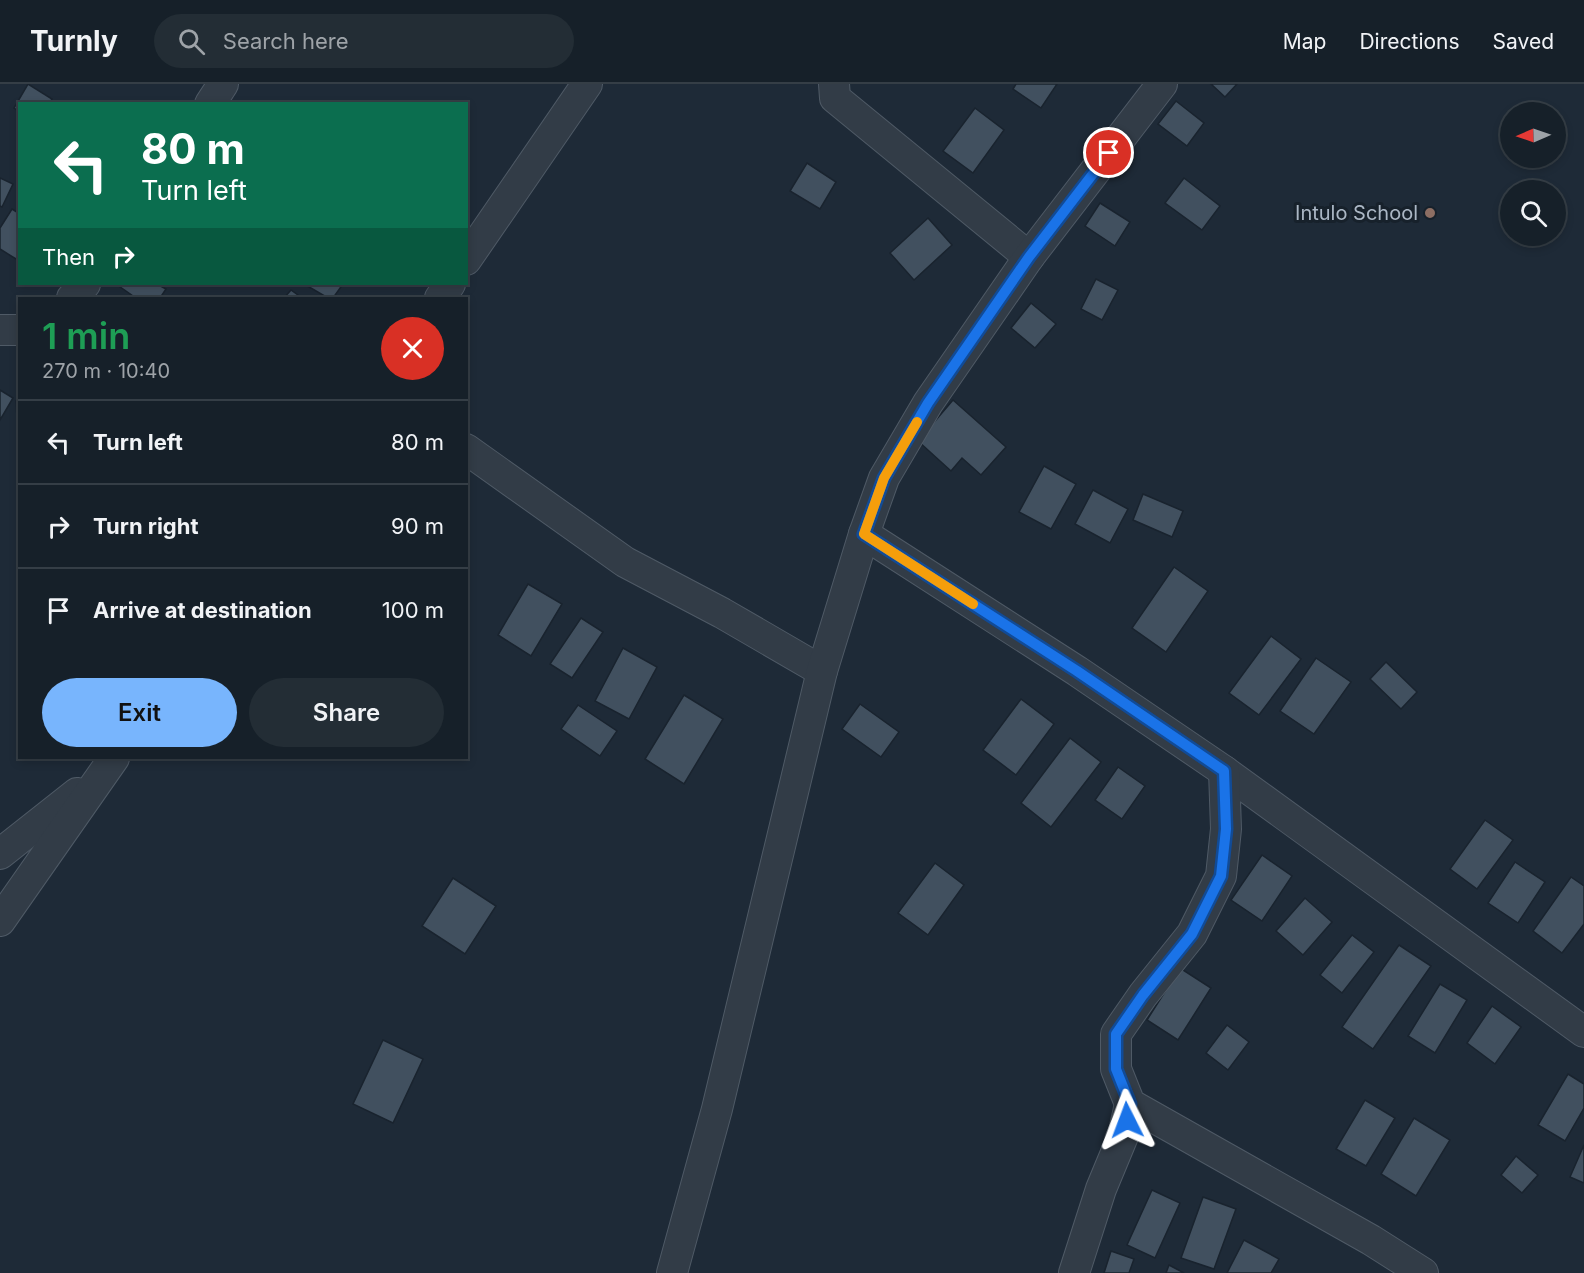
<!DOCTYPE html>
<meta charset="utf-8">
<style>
:root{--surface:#162029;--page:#232d35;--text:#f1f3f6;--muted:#9ea3a8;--line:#353e46;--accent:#78b5fd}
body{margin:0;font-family:Inter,sans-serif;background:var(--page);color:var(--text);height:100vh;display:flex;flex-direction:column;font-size:22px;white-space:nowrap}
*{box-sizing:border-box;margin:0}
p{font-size:20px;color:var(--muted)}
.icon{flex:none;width:33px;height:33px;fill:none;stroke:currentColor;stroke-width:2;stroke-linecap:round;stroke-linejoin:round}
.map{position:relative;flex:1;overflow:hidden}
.sheet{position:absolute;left:18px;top:213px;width:450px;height:462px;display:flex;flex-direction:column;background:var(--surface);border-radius:0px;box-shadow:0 3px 9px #0003,0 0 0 2px var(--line)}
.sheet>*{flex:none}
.top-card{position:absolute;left:18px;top:18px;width:450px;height:183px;border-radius:0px;box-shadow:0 3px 9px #0003,0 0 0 2px var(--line);background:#0b6e4f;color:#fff;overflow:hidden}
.needle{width:39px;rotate:268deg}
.controls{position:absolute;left:1500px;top:18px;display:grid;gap:12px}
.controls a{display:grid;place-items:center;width:66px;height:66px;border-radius:50%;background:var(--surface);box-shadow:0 3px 9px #0003,0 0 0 2px var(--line);font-size:30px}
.pin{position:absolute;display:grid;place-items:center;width:51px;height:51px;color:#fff;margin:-26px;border:3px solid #fff;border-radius:50%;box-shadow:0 2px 6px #0007}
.me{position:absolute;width:66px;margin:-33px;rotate:357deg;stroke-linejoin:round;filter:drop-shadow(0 0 4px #0008)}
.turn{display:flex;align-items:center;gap:21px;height:126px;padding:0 24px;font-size:27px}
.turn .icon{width:78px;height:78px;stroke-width:2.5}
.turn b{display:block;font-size:42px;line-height:51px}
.then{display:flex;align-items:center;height:57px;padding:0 24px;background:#0003;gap:12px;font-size:22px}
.round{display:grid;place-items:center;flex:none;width:63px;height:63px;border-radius:32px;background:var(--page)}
.headline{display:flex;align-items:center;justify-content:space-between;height:102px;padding:0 24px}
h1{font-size:36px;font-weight:600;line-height:45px;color:#1e9e55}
.button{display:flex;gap:12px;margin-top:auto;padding:12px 24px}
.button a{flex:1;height:69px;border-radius:36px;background:var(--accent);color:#111;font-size:24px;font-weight:600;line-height:69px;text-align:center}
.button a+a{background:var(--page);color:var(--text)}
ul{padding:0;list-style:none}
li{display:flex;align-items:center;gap:18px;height:84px;padding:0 24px;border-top:2px solid var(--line)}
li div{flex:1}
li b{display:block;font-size:22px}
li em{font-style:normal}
header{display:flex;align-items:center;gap:36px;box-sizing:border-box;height:84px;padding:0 30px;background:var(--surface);border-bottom:2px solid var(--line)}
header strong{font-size:28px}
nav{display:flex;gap:33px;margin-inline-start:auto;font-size:21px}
.search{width:420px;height:54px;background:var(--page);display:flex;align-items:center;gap:15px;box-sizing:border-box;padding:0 21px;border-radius:33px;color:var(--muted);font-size:22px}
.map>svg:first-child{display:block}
</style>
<header>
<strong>Turnly</strong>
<div class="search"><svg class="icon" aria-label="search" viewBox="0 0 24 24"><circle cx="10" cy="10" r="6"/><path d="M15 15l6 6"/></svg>Search here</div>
<nav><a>Map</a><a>Directions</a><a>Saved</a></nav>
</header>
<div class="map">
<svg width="1584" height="1189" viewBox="0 0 1584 1189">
<rect width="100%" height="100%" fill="#1e2a37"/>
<!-- building -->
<g fill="#41505f" stroke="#19232e" stroke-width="1.5">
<path d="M28 0 52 15 49 20H20V28L14 24Z"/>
<path d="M1016 0H1057L1041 24 1013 5Z"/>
<path d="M1211 0H1237L1225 13Z"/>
<path d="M1176 17 1204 39 1187 62 1158 40Z"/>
<path d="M975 24 1004 46 973 89 943 67Z"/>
<path d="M807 79 836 98 820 125 790 107Z"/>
<path d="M0 94 13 100 2 123 0 122Z"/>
<path d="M1184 94 1220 122 1202 146 1165 119Z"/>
<path d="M1100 119 1130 138 1115 162 1085 142Z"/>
<path d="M12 125 20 130V169L16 175 0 165V144Z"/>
<path d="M928 134 952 161 914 196 890 169Z"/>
<path d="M1096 195 1118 206 1102 236 1081 225Z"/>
<path d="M116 200H157L166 205 160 214H136Z"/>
<path d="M304 200H343L333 214H328Z"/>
<path d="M291 206 302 214H284Z"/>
<path d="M1031 219 1056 240 1035 264 1011 244Z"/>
<path d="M0 306 13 314 0 336Z"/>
<path d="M953 316 1006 363 981 391 962 374 951 387 918 357Z"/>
<path d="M16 317H20V348H18Z"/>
<path d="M1044 382 1076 400 1051 445 1019 428Z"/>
<path d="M1093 406 1128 425 1110 459 1075 440Z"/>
<path d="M1143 410 1183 427 1172 453 1133 436Z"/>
<path d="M1174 483 1208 507 1166 568 1132 544Z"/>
<path d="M528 500 562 520 531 572 498 551Z"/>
<path d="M581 534 603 548 572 594 550 580Z"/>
<path d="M1271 552 1301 575 1259 631 1229 609Z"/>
<path d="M623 564 657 583 629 635 595 617Z"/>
<path d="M1316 574 1351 598 1314 650 1280 627Z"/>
<path d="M1386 578 1417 608 1401 625 1370 595Z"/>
<path d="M684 611 723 635 684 700 645 675Z"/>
<path d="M1021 615 1054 640 1016 691 983 666Z"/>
<path d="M860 620 899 648 881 673 842 645Z"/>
<path d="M578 621 617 647 600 672 561 645Z"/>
<path d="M1070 654 1101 678 1051 743 1021 719Z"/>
<path d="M1118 683 1145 702 1122 735 1095 716Z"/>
<path d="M1485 736 1513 756 1477 805 1450 785Z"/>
<path d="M1262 771 1292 792 1262 837 1231 816Z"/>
<path d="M1515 778 1545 798 1518 839 1488 819Z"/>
<path d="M935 779 964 801 928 851 898 829Z"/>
<path d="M1571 793 1584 802V840L1562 869 1533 847Z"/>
<path d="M453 794 496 822 465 870 422 842Z"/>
<path d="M1305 814 1332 838 1303 871 1276 847Z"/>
<path d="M1352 851 1374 868 1342 909 1320 891Z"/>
<path d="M1399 861 1431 882 1373 965 1342 943Z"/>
<path d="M1180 884 1211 904 1178 956 1147 936Z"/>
<path d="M1440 900 1467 916 1435 969 1408 952Z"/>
<path d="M1492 922 1521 943 1495 980 1467 959Z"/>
<path d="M1227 941 1249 958 1228 986 1206 969Z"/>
<path d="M383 956 423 975 393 1039 353 1020Z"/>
<path d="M1568 990 1584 1000V1024L1565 1057 1538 1041Z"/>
<path d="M1365 1016 1395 1034 1366 1082 1336 1065Z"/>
<path d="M1414 1034 1450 1056 1416 1112 1381 1090Z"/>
<path d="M1584 1061V1099L1570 1093Z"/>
<path d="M1516 1072 1538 1091 1522 1109 1501 1091Z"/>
<path d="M1152 1106 1180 1119 1155 1174 1127 1161Z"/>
<path d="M1203 1113 1236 1125 1214 1185 1181 1174Z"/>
<path d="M1244 1156 1279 1175 1271 1189H1227Z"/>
<path d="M1111 1167 1134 1175 1129 1189H1104Z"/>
<path d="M1169 1181 1184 1189H1166Z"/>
</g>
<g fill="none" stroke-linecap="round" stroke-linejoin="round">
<!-- minor casing -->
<g stroke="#4f5a66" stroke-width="32">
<g id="minor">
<path d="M834 0 835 14 1029 173"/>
<path d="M1162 0 1029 173 928 319 884 394 864 450 1077 587 1224 687 1584 948"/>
<path d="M210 20 223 0"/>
<path d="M466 176 587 0"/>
<path d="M72 214 85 200"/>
<path d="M440 214 450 200"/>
<path d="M0 246H20"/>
<path d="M466 365 625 478 722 529 822 587"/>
<path d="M1224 687 1226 745 1221 792 1192 850 1143 911 1116 950V985L1130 1020 1371 1156 1423 1189"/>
<path d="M0 770 77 709"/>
<path d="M0 837 114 674"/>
<path d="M672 1189 717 1025 822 587 864 450"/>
<path d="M1074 1189 1101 1105 1123 1052 1130 1020"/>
</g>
</g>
<!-- minor -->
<use href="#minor" stroke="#323c47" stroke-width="30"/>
</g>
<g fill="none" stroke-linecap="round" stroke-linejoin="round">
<!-- route casing -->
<g stroke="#114b97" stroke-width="15">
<path id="route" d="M1109 69 1029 173 928 319 884 394 864 450 1077 587 1224 687 1226 745 1221 792 1192 850 1143 911 1116 950V985L1130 1020 1127 1036"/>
</g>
<!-- route -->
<use href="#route" stroke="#1a73e8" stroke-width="10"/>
<!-- slow -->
<path stroke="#f59e0b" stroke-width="10" d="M917 338 884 394 864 450 973 520"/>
</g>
<!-- markers -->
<circle fill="#8d6e63" stroke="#17212b" stroke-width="2" cx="1430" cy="129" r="6"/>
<g text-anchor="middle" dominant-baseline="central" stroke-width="6" stroke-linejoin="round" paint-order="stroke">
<!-- poi labels -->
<g font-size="20" fill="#abb7c5" stroke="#17212b" text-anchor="end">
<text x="1418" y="129">Intulo School</text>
</g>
</g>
</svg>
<div class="controls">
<a><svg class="needle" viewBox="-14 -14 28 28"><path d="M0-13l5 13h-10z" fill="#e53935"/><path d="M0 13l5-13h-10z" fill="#9ea3a8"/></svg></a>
<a><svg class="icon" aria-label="search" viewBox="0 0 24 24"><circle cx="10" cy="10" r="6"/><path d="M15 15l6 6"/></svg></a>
</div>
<div class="pin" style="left:1109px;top:69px;background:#d93025"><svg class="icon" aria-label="arrive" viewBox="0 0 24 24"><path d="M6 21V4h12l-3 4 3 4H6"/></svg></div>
<svg class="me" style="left:1127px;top:1036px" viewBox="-20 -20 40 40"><path d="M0-17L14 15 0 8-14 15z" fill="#1a73e8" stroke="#fff" stroke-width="4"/></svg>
<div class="top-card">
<div class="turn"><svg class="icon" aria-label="left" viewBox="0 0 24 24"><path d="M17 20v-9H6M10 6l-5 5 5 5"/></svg><div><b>80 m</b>Turn left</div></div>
<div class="then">Then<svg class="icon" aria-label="right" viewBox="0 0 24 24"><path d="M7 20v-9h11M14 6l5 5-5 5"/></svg></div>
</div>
<section class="sheet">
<div class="headline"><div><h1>1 min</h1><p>270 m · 10:40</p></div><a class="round" style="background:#d93025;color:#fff"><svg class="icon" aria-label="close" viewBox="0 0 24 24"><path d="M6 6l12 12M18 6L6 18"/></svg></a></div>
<ul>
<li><svg class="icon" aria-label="left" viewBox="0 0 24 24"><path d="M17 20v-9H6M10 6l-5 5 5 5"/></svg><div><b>Turn left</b></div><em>80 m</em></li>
<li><svg class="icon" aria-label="right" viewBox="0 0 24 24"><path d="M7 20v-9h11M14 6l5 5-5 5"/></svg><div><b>Turn right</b></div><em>90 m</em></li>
<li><svg class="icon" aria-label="arrive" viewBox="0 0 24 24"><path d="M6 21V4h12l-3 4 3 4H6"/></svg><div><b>Arrive at destination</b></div><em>100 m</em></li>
</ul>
<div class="button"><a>Exit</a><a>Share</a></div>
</section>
</div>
